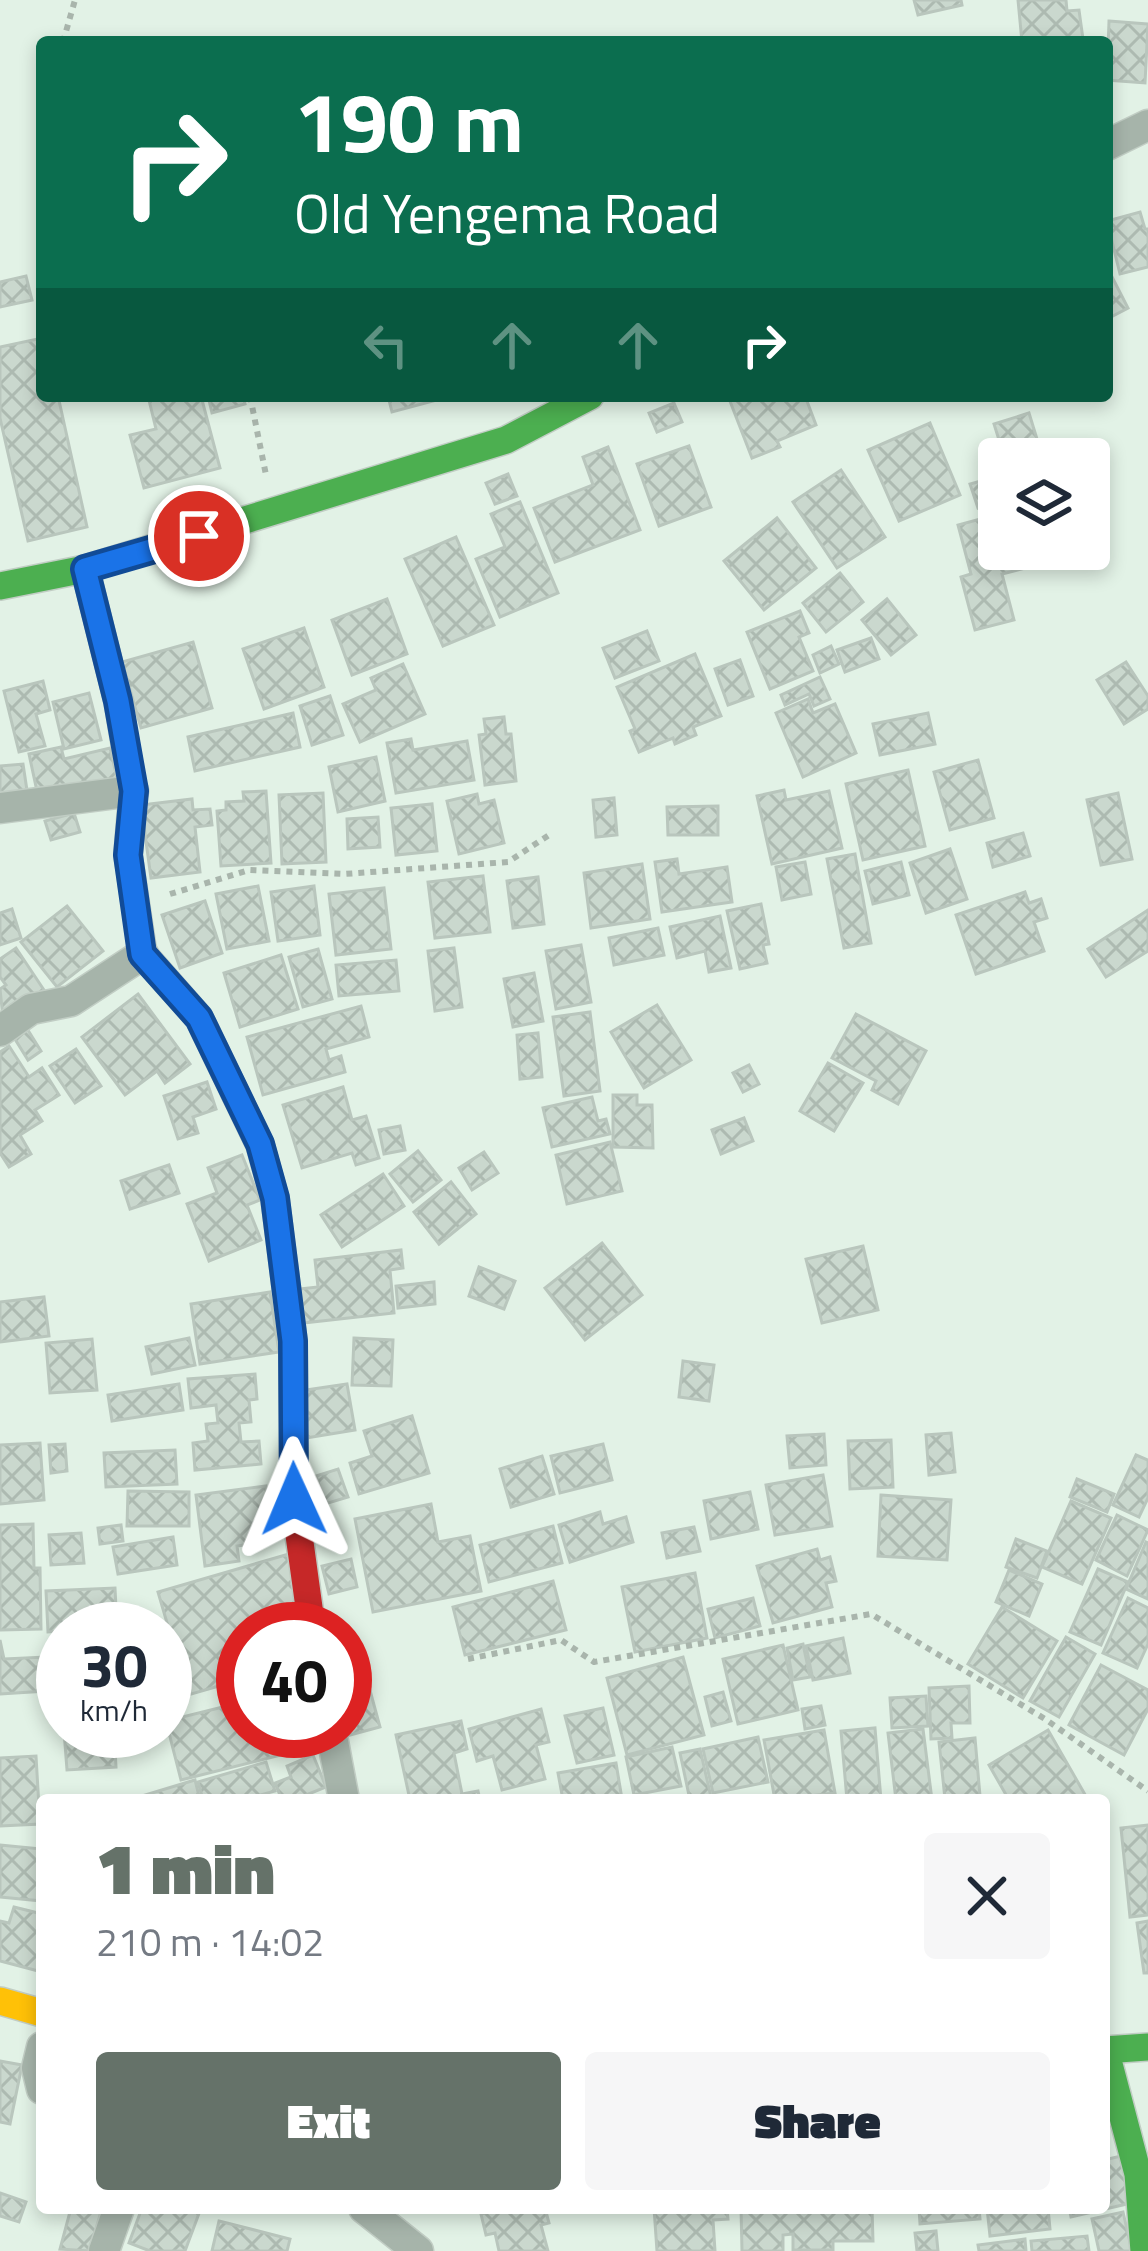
<!DOCTYPE html>
<meta charset="utf-8">
<style>
:root{--surface:#fff;--page:#f6f6f7;--text:#1f2937;--muted:#747a83;--accent:#657269}
body{margin:0;font-family:"Titillium Web",sans-serif;background:var(--page);color:var(--text);height:100vh;display:flex;flex-direction:column;font-size:45px;white-space:nowrap}
*{box-sizing:border-box;margin:0}
p{font-size:39px;color:var(--muted)}
.icon{flex:none;width:66px;height:66px;fill:none;stroke:currentColor;stroke-width:2;stroke-linecap:round;stroke-linejoin:round}
.map{position:relative;flex:1;overflow:hidden}
.details{position:absolute;left:36px;top:1794px;width:1074px;height:420px;display:flex;flex-direction:column;background:var(--surface);border-radius:12px;box-shadow:0 6px 18px #0003}
.details>*{flex:none}
.hud{position:absolute;left:36px;top:36px;width:1077px;height:366px;border-radius:12px;box-shadow:0 6px 18px #0003;background:#0b6e4f;color:#fff;overflow:hidden}
.fabs{position:absolute;left:978px;top:438px;display:grid;gap:24px}
.fabs a{display:grid;place-items:center;width:132px;height:132px;border-radius:12px;background:var(--surface);box-shadow:0 6px 18px #0003;font-size:60px}
.speed{position:absolute;left:36px;top:1602px;display:flex;gap:24px;font-size:60px;font-weight:700;text-align:center}
.speed>*{display:grid;place-content:center;width:156px;height:156px;border-radius:50%;background:var(--surface);box-shadow:0 6px 18px #0003;line-height:1}
.speed small{font-size:30px;font-weight:400}
.speed .limit{border:18px solid #d22;background:#fff;color:#111}
.pin{position:absolute;display:grid;place-items:center;width:102px;height:102px;color:#fff;margin:-51px;border:6px solid #fff;border-radius:50%;box-shadow:0 3px 12px #0007}
.me{position:absolute;width:132px;margin:-66px;rotate:359deg;stroke-linejoin:round;filter:drop-shadow(0 0 9px #0008)}
.turn{display:flex;align-items:center;gap:42px;height:252px;padding:0 60px;font-size:54px}
.turn .icon{width:156px;height:156px;stroke-width:2.5}
.turn b{display:block;font-size:84px;line-height:102px}
.lanes{display:flex;align-items:center;height:114px;padding:0 60px;background:#0003;justify-content:center;gap:60px;direction:ltr}
.lanes .off{opacity:.35}
.round{display:grid;place-items:center;flex:none;width:126px;height:126px;border-radius:12px;background:var(--page)}
.headline{display:flex;align-items:center;justify-content:space-between;height:204px;padding:0 60px}
h1{font-size:72px;font-weight:800;line-height:90px;color:var(--accent)}
.button{display:flex;gap:24px;margin-top:auto;padding:24px 60px}
.button a{flex:1;height:138px;border-radius:12px;background:var(--accent);color:#fff;font-size:48px;font-weight:800;line-height:138px;text-align:center}
.button a+a{background:var(--page);color:var(--text)}
.map>svg:first-child{display:block}
</style>
<div class="map">
<svg width="1148" height="2251" viewBox="0 0 1148 2251">
<defs>
<pattern id="building-cross-hatch" width="8" height="8" patternUnits="userSpaceOnUse" patternTransform="scale(3)"><rect width="8" height="8" fill="#cad8ce"/><path d="M0 0l8 8M0 8l8-8" fill="none" stroke="#adbab1"/></pattern>
</defs>
<rect width="100%" height="100%" fill="#e2f2e6"/>
<!-- building -->
<g fill="url(#building-cross-hatch)" stroke="#b9c6bd" stroke-width="3">
<path d="M914 0H961L962 5 918 15Z"/>
<path d="M1018 0H1066L1067 11 1079 10 1083 39 1022 42Z"/>
<path d="M1109 21 1148 24 1145 83 1107 80Z"/>
<path d="M1140 212 1145 229H1148V267L1120 274 1107 221Z"/>
<path d="M1107 267 1128 308 1107 319Z"/>
<path d="M26 276 32 300 0 307V282Z"/>
<path d="M42 338V396H58L87 527 28 541 0 418V347Z"/>
<path d="M148 396H201L220 468 144 488 130 435 156 429Z"/>
<path d="M208 396H243L245 404 212 413Z"/>
<path d="M388 396H431L433 401 392 412Z"/>
<path d="M728 396H805L816 425 777 441 780 447 752 458Z"/>
<path d="M674 403 682 422 657 432 649 413Z"/>
<path d="M1029 413 1041 452 1005 459 994 424Z"/>
<path d="M930 423 960 495 899 521 868 450Z"/>
<path d="M689 446 711 507 659 526 637 464Z"/>
<path d="M608 447 640 530 555 562 534 508 593 485 583 457Z"/>
<path d="M841 470 885 537 837 568 793 502Z"/>
<path d="M508 474 517 496 495 504 486 483Z"/>
<path d="M999 476V501L978 508 970 484Z"/>
<path d="M520 502 558 593 500 617 476 559 505 547 491 514Z"/>
<path d="M999 514V549H1033L1037 565 1002 574 1014 620 975 630 961 577 971 574 958 525Z"/>
<path d="M777 518 816 568 764 610 724 561Z"/>
<path d="M456 537 494 625 443 646 405 559Z"/>
<path d="M840 573 863 602 826 632 803 603Z"/>
<path d="M387 599 407 654 352 675 332 620Z"/>
<path d="M887 599 916 635 891 655 862 620Z"/>
<path d="M800 611 809 633 799 637 813 671 770 689 747 632Z"/>
<path d="M304 628 324 687 264 709 243 649Z"/>
<path d="M647 631 659 661 615 678 603 648Z"/>
<path d="M871 638 879 659 845 672 837 650Z"/>
<path d="M193 642 212 708 141 728 122 662Z"/>
<path d="M831 646 839 664 820 673 813 655Z"/>
<path d="M695 654 721 716 693 727 696 735 675 744 673 738 639 752 630 731 635 729 617 687Z"/>
<path d="M740 660 753 696 728 705 715 669Z"/>
<path d="M1126 662 1148 696V709L1124 724 1097 680Z"/>
<path d="M403 664 425 714 360 742 343 704 376 690 371 678Z"/>
<path d="M820 677 830 699 814 706 809 694 785 705 781 695Z"/>
<path d="M43 681 50 710 36 714 45 746 19 752 4 691Z"/>
<path d="M89 693 101 740 64 749 53 702Z"/>
<path d="M330 696 343 735 312 745 300 706Z"/>
<path d="M808 699 813 713 835 704 856 753 803 777 776 713Z"/>
<path d="M293 713 300 747 195 771 188 737Z"/>
<path d="M928 713 935 744 880 755 873 724Z"/>
<path d="M504 717 506 734H511L516 781 485 785 479 735 486 734 484 719Z"/>
<path d="M411 739 413 750 467 741 474 780 396 793 387 743Z"/>
<path d="M61 747 64 759 110 748 117 778 38 796 29 754Z"/>
<path d="M376 757 385 801 338 812 329 767Z"/>
<path d="M978 760 994 818 950 830 934 772Z"/>
<path d="M23 764 28 797 0 800V766Z"/>
<path d="M908 770 925 846 863 860 846 784Z"/>
<path d="M784 790 786 800 829 791 842 848 772 864 757 796Z"/>
<path d="M266 791 271 863 221 866 217 811 226 810V802L244 801 243 792Z"/>
<path d="M323 793 326 862 282 864 279 795Z"/>
<path d="M1118 793 1132 859 1101 865 1087 800Z"/>
<path d="M477 794 479 804 494 800 504 843 459 854 447 801Z"/>
<path d="M614 798 617 835 596 837 593 800Z"/>
<path d="M192 799 193 810 210 809 212 825 195 827 200 872 151 878 141 805Z"/>
<path d="M432 804 437 851 396 855 391 808Z"/>
<path d="M718 806V835H668L667 807Z"/>
<path d="M74 813 80 832 51 840 45 821Z"/>
<path d="M378 817 380 847 348 849 347 819Z"/>
<path d="M1023 833 1030 856 993 867 987 843Z"/>
<path d="M950 849 967 899 926 913 910 863Z"/>
<path d="M855 854 871 943 844 948 827 859Z"/>
<path d="M677 859 679 874 727 867 732 902 662 912 655 862Z"/>
<path d="M805 862 811 894 782 900 776 867Z"/>
<path d="M901 862 909 895 873 904 865 871Z"/>
<path d="M642 864 650 919 591 928 584 873Z"/>
<path d="M483 876 490 932 435 938 428 882Z"/>
<path d="M538 877 544 924 513 928 507 881Z"/>
<path d="M258 886 269 941 227 949 216 894Z"/>
<path d="M314 886 320 935 278 941 271 892Z"/>
<path d="M384 888 391 949 336 955 329 894Z"/>
<path d="M1025 892 1029 903 1041 899 1047 918 1034 922 1044 951 976 974 956 915Z"/>
<path d="M205 901 222 953 180 968 162 915Z"/>
<path d="M761 904 769 944 763 945 767 963 740 969 727 911Z"/>
<path d="M67 906 103 951 57 987 21 942Z"/>
<path d="M12 909 21 938 0 945V913Z"/>
<path d="M1148 910V951L1106 977 1088 949Z"/>
<path d="M720 916 731 968 709 972 705 951 677 958 670 927Z"/>
<path d="M658 928 664 955 614 965 609 938Z"/>
<path d="M581 945 591 1002 556 1009 546 951Z"/>
<path d="M16 948 44 990 3 1018 0 989 6 985 0 977V959Z"/>
<path d="M454 948 462 1007 435 1011 428 951Z"/>
<path d="M318 949 332 999 303 1007 289 957Z"/>
<path d="M281 955 298 1009 240 1027 224 973Z"/>
<path d="M396 960 399 991 339 996 336 965Z"/>
<path d="M534 973 543 1021 513 1027 504 979Z"/>
<path d="M138 994 190 1064 165 1083 157 1071 125 1095 82 1037Z"/>
<path d="M657 1005 691 1060 644 1088 611 1032Z"/>
<path d="M361 1006 369 1037 326 1049 329 1060 341 1056 345 1072 263 1095 247 1037Z"/>
<path d="M590 1012 600 1091 564 1096 553 1017Z"/>
<path d="M856 1014 926 1051 898 1104 872 1090 876 1081 832 1058Z"/>
<path d="M26 1027 41 1051 28 1060 13 1036Z"/>
<path d="M538 1033 542 1077 520 1079 517 1035Z"/>
<path d="M9 1046 29 1077 42 1068 59 1095 35 1110 42 1121 20 1135 31 1154 9 1167 0 1153V1052Z"/>
<path d="M76 1049 101 1086 75 1103 50 1066Z"/>
<path d="M828 1063 863 1083 834 1131 800 1111Z"/>
<path d="M749 1065 759 1084 743 1092 733 1073Z"/>
<path d="M207 1082 216 1109 193 1117 198 1133 178 1139 164 1096Z"/>
<path d="M343 1087 352 1120 366 1116 379 1158 356 1165 352 1153 302 1168 283 1105Z"/>
<path d="M613 1095H637V1105H652L653 1148 613 1147Z"/>
<path d="M592 1097 598 1121 606 1119 610 1134 552 1147 543 1108Z"/>
<path d="M744 1118 753 1141 721 1154 712 1130Z"/>
<path d="M400 1126 405 1150 384 1154 379 1130Z"/>
<path d="M610 1142 622 1191 567 1204 556 1155Z"/>
<path d="M418 1151 441 1180 413 1202 390 1174Z"/>
<path d="M484 1152 498 1173 472 1190 459 1168Z"/>
<path d="M242 1155 260 1200 247 1205 261 1240 209 1261 187 1204 217 1193 208 1168Z"/>
<path d="M169 1165 179 1193 130 1209 121 1181Z"/>
<path d="M383 1174 404 1206 342 1247 321 1215Z"/>
<path d="M451 1182 476 1214 439 1244 414 1212Z"/>
<path d="M602 1243 642 1295 585 1340 545 1288Z"/>
<path d="M863 1246 878 1310 822 1323 806 1259Z"/>
<path d="M401 1250 403 1268 390 1270 394 1313 303 1323 299 1289 318 1287 315 1260Z"/>
<path d="M479 1267 515 1281 504 1309 469 1296Z"/>
<path d="M434 1282 435 1304 398 1308 396 1286Z"/>
<path d="M270 1292 279 1352 200 1364 191 1304Z"/>
<path d="M44 1297 49 1336 0 1342V1302Z"/>
<path d="M189 1338 195 1365 152 1374 146 1347Z"/>
<path d="M354 1338 393 1340 391 1386 352 1385Z"/>
<path d="M92 1339 97 1390 50 1393 46 1343Z"/>
<path d="M683 1361 714 1365 709 1401 679 1397Z"/>
<path d="M255 1374 257 1399 249 1400 251 1422 239 1423 241 1442 259 1441 261 1464 195 1470 193 1443 208 1441 206 1424 218 1423 216 1405 191 1408 188 1379Z"/>
<path d="M179 1384 183 1410 112 1421 108 1395Z"/>
<path d="M347 1384 355 1430 306 1438 299 1391Z"/>
<path d="M412 1416 429 1473 359 1494 350 1463 372 1456 364 1431Z"/>
<path d="M951 1433 955 1472 929 1475 926 1435Z"/>
<path d="M824 1434 826 1465 790 1468 787 1436Z"/>
<path d="M891 1440 893 1487 850 1489 848 1441Z"/>
<path d="M40 1443 44 1500 0 1504V1445Z"/>
<path d="M65 1444 67 1471 51 1473 49 1445Z"/>
<path d="M603 1444 612 1480 560 1493 551 1456Z"/>
<path d="M175 1450 177 1484 106 1487 104 1453Z"/>
<path d="M1136 1455 1148 1460V1498L1139 1517 1113 1505Z"/>
<path d="M542 1456 554 1494 511 1507 500 1469Z"/>
<path d="M338 1469 348 1497 325 1504 316 1476Z"/>
<path d="M823 1475 832 1526 775 1535 766 1485Z"/>
<path d="M1077 1479 1114 1494 1107 1512 1070 1497Z"/>
<path d="M266 1486 273 1541 237 1546 239 1561 205 1566 196 1495Z"/>
<path d="M128 1491 189 1492V1526H127Z"/>
<path d="M750 1492 758 1529 711 1539 704 1501Z"/>
<path d="M881 1495 951 1500 947 1560 878 1556Z"/>
<path d="M1071 1501 1111 1518 1082 1584 1042 1567Z"/>
<path d="M431 1504 438 1542 470 1536 481 1591 373 1612 355 1519Z"/>
<path d="M600 1512 603 1524 626 1517 633 1542 570 1562 559 1525Z"/>
<path d="M1117 1515 1148 1530 1127 1576 1096 1560Z"/>
<path d="M33 1524 34 1568H40L41 1629 0 1630V1525Z"/>
<path d="M121 1525 123 1541 100 1544 98 1528Z"/>
<path d="M553 1526 562 1563 489 1582 480 1545Z"/>
<path d="M694 1527 700 1551 667 1558 662 1533Z"/>
<path d="M81 1533 84 1563 51 1565 49 1535Z"/>
<path d="M173 1537 177 1565 118 1574 113 1547Z"/>
<path d="M1016 1539 1047 1551 1037 1578 1006 1567Z"/>
<path d="M1146 1542 1148 1543V1599L1126 1589Z"/>
<path d="M817 1549 820 1560 830 1557 836 1581 826 1583 832 1607 773 1623 757 1566Z"/>
<path d="M289 1554 300 1629H243V1679L188 1695 158 1592Z"/>
<path d="M351 1559 357 1587 329 1594 322 1566Z"/>
<path d="M1098 1569 1128 1582 1101 1645 1070 1632Z"/>
<path d="M1009 1570 1042 1584 1029 1616 996 1602Z"/>
<path d="M695 1573 707 1638 635 1652 622 1587Z"/>
<path d="M553 1581 566 1630 465 1655 453 1607Z"/>
<path d="M115 1588 117 1628 48 1632 46 1591Z"/>
<path d="M753 1598 760 1626 715 1638 708 1609Z"/>
<path d="M1128 1598 1148 1608V1644L1137 1668 1103 1653Z"/>
<path d="M1002 1607 1057 1641 1023 1698 968 1664Z"/>
<path d="M1066 1637 1095 1654 1059 1717 1030 1701Z"/>
<path d="M843 1638 850 1673 813 1680 806 1646Z"/>
<path d="M0 1640 4 1659 45 1657 46 1691 0 1694Z"/>
<path d="M803 1644 810 1677 793 1680 787 1648Z"/>
<path d="M783 1645 798 1710 738 1724 723 1659Z"/>
<path d="M683 1657 704 1735 627 1755 607 1678Z"/>
<path d="M1101 1665 1148 1690V1709L1124 1755 1069 1725Z"/>
<path d="M368 1683 380 1727 339 1738 345 1731V1689Z"/>
<path d="M969 1686 970 1723H951L952 1738 931 1739 929 1688Z"/>
<path d="M723 1692 731 1721 712 1726 705 1697Z"/>
<path d="M926 1696 928 1726 892 1728 890 1698Z"/>
<path d="M243 1702V1731H283L289 1753 181 1780 166 1721Z"/>
<path d="M821 1706 825 1725 805 1729 802 1709Z"/>
<path d="M603 1708 614 1755 577 1763 565 1716Z"/>
<path d="M541 1709 549 1742 536 1745 545 1779 502 1790 493 1756 477 1761 469 1729Z"/>
<path d="M461 1721 467 1749 454 1753 462 1794 478 1791 480 1800H410L396 1735Z"/>
<path d="M875 1728 881 1800H847L841 1731Z"/>
<path d="M923 1729 932 1800H896L888 1733Z"/>
<path d="M824 1730 835 1793 775 1800 764 1740Z"/>
<path d="M1048 1730 1087 1798 1009 1800 989 1765Z"/>
<path d="M64 1731H114L116 1767 67 1770Z"/>
<path d="M758 1737 768 1782 713 1793 703 1749Z"/>
<path d="M975 1738 980 1796 945 1799 939 1742Z"/>
<path d="M672 1747 681 1786 634 1795 626 1757Z"/>
<path d="M700 1749 711 1797 690 1800 680 1753Z"/>
<path d="M313 1755 326 1787 294 1800H282L275 1783 291 1777 287 1766Z"/>
<path d="M36 1756 40 1824 0 1826V1758Z"/>
<path d="M266 1762 275 1791 242 1800H203L198 1782Z"/>
<path d="M616 1763 622 1799 563 1800 558 1773Z"/>
<path d="M195 1780 200 1800H146L145 1795Z"/>
<path d="M1148 1825V1915L1130 1917 1121 1828Z"/>
<path d="M0 1845 42 1849V1901L0 1897Z"/>
<path d="M14 1907 42 1914V1972L0 1961V1921L9 1923Z"/>
<path d="M1148 1921V1973H1144L1137 1923Z"/>
<path d="M0 2061 22 2065 10 2124 0 2122Z"/>
<path d="M1121 2156 1131 2203 1071 2217 1069 2208H1104V2160Z"/>
<path d="M0 2193 26 2202 19 2222 0 2216Z"/>
<path d="M71 2208H102L90 2251 60 2249Z"/>
<path d="M142 2208H201L185 2251H150L129 2243Z"/>
<path d="M505 2208H545L549 2223 541 2225 548 2251H499L495 2233 486 2235 481 2214Z"/>
<path d="M654 2208H727L728 2219 713 2220 715 2251H657Z"/>
<path d="M741 2208H872L873 2241H833V2250H793V2234L783 2235V2251H742Z"/>
<path d="M919 2208H979L980 2219 920 2224Z"/>
<path d="M987 2208H1048L1050 2229 990 2236Z"/>
<path d="M1123 2212 1132 2251H1099L1092 2219Z"/>
<path d="M219 2221 290 2239 287 2251H212Z"/>
<path d="M936 2231 938 2251H917L915 2233Z"/>
<path d="M1087 2236 1089 2251H1032L1031 2241Z"/>
<path d="M1025 2239 1026 2251H979L978 2245Z"/>
</g>
<g fill="none" stroke-linecap="round" stroke-linejoin="round">
<!-- street casing -->
<g stroke="#c1cdc4" stroke-width="33">
<g id="street">
<path d="M1107 145 1148 125"/>
<path d="M0 808 133 791"/>
<path d="M0 1031 31 1009 71 1001 143 954"/>
<path d="M331 1731 344 1800"/>
<path d="M42 2047 37 2068 42 2089"/>
<path d="M364 2208 418 2251"/>
<path d="M104 2251 119 2208"/>
</g>
</g>
<!-- fast casing -->
<g stroke="#c1cdc4" stroke-width="30">
<g id="fast">
<path d="M85 569 118 701 133 791 128 855 143 954 199 1018 235 1093"/>
<path d="M0 586 85 569 506 440 590 396"/>
<path d="M1105 2049 1138 2174 1144 2251"/>
<path d="M1104 2050 1148 2047"/>
</g>
</g>
<!-- slow casing -->
<g stroke="#c1cdc4" stroke-width="30">
<path id="slow" d="M0 2001 42 2013"/>
</g>
<!-- jam casing -->
<g stroke="#c1cdc4" stroke-width="30">
<path id="jam" d="M235 1093 260 1145 275 1199 293 1341 294 1499 312 1629"/>
</g>
<!-- path -->
<g stroke="#a9b5ac" stroke-width="6" stroke-dasharray="6 6" stroke-linecap="butt">
<path d="M63 42 75 0"/>
<path d="M250 396 266 475"/>
<path d="M170 894 249 870 344 874 508 862 552 833"/>
<path d="M468 1659 561 1640 594 1662 871 1614 1045 1719 1148 1791"/>
</g>
<!-- street -->
<use href="#street" stroke="#a6b4aa" stroke-width="30"/>
<!-- fast -->
<use href="#fast" stroke="#4caf50" stroke-width="27"/>
<!-- slow -->
<use href="#slow" stroke="#ffc107" stroke-width="27"/>
<!-- jam -->
<use href="#jam" stroke="#c62828" stroke-width="27"/>
</g>
<g fill="none" stroke-linecap="round" stroke-linejoin="round">
<!-- route casing -->
<g stroke="#114b97" stroke-width="30">
<path id="route" d="M199 536 85 569 118 701 134 791 128 855 142 954 199 1018 260 1144 275 1198 293 1341 294 1499"/>
</g>
<!-- route -->
<use href="#route" stroke="#1a73e8" stroke-width="21"/>
</g>
</svg>
<div class="fabs">
<a><svg class="icon" aria-label="layers" viewBox="0 0 24 24"><path d="M12 4l9 5-9 5-9-5zM3 14l9 5 9-5"/></svg></a>
</div>
<div class="speed"><div>30<small>km/h</small></div><div class="limit">40</div></div>
<div class="pin" style="left:199px;top:536px;background:#d93025"><svg class="icon" aria-label="arrive" viewBox="0 0 24 24"><path d="M6 21V4h12l-3 4 3 4H6"/></svg></div>
<svg class="me" style="left:294px;top:1499px" viewBox="-20 -20 40 40"><path d="M0-17L14 15 0 8-14 15z" fill="#1a73e8" stroke="#fff" stroke-width="4"/></svg>
<div class="hud">
<div class="turn"><svg class="icon" aria-label="right" viewBox="0 0 24 24"><path d="M7 20v-9h11M14 6l5 5-5 5"/></svg><div><b>190 m</b>Old Yengema Road</div></div>
<div class="lanes"><svg class="icon off" aria-label="left" viewBox="0 0 24 24"><path d="M17 20v-9H6M10 6l-5 5 5 5"/></svg><svg class="icon off" aria-label="ahead" viewBox="0 0 24 24"><path d="M12 20V5M6 11l6-6 6 6"/></svg><svg class="icon off" aria-label="ahead" viewBox="0 0 24 24"><path d="M12 20V5M6 11l6-6 6 6"/></svg><svg class="icon" aria-label="right" viewBox="0 0 24 24"><path d="M7 20v-9h11M14 6l5 5-5 5"/></svg></div>
</div>
<section class="details">
<div class="headline"><div><h1>1 min</h1><p>210 m · 14:02</p></div><a class="round"><svg class="icon" aria-label="close" viewBox="0 0 24 24"><path d="M6 6l12 12M18 6L6 18"/></svg></a></div>
<div class="button"><a>Exit</a><a>Share</a></div>
</section>
</div>
